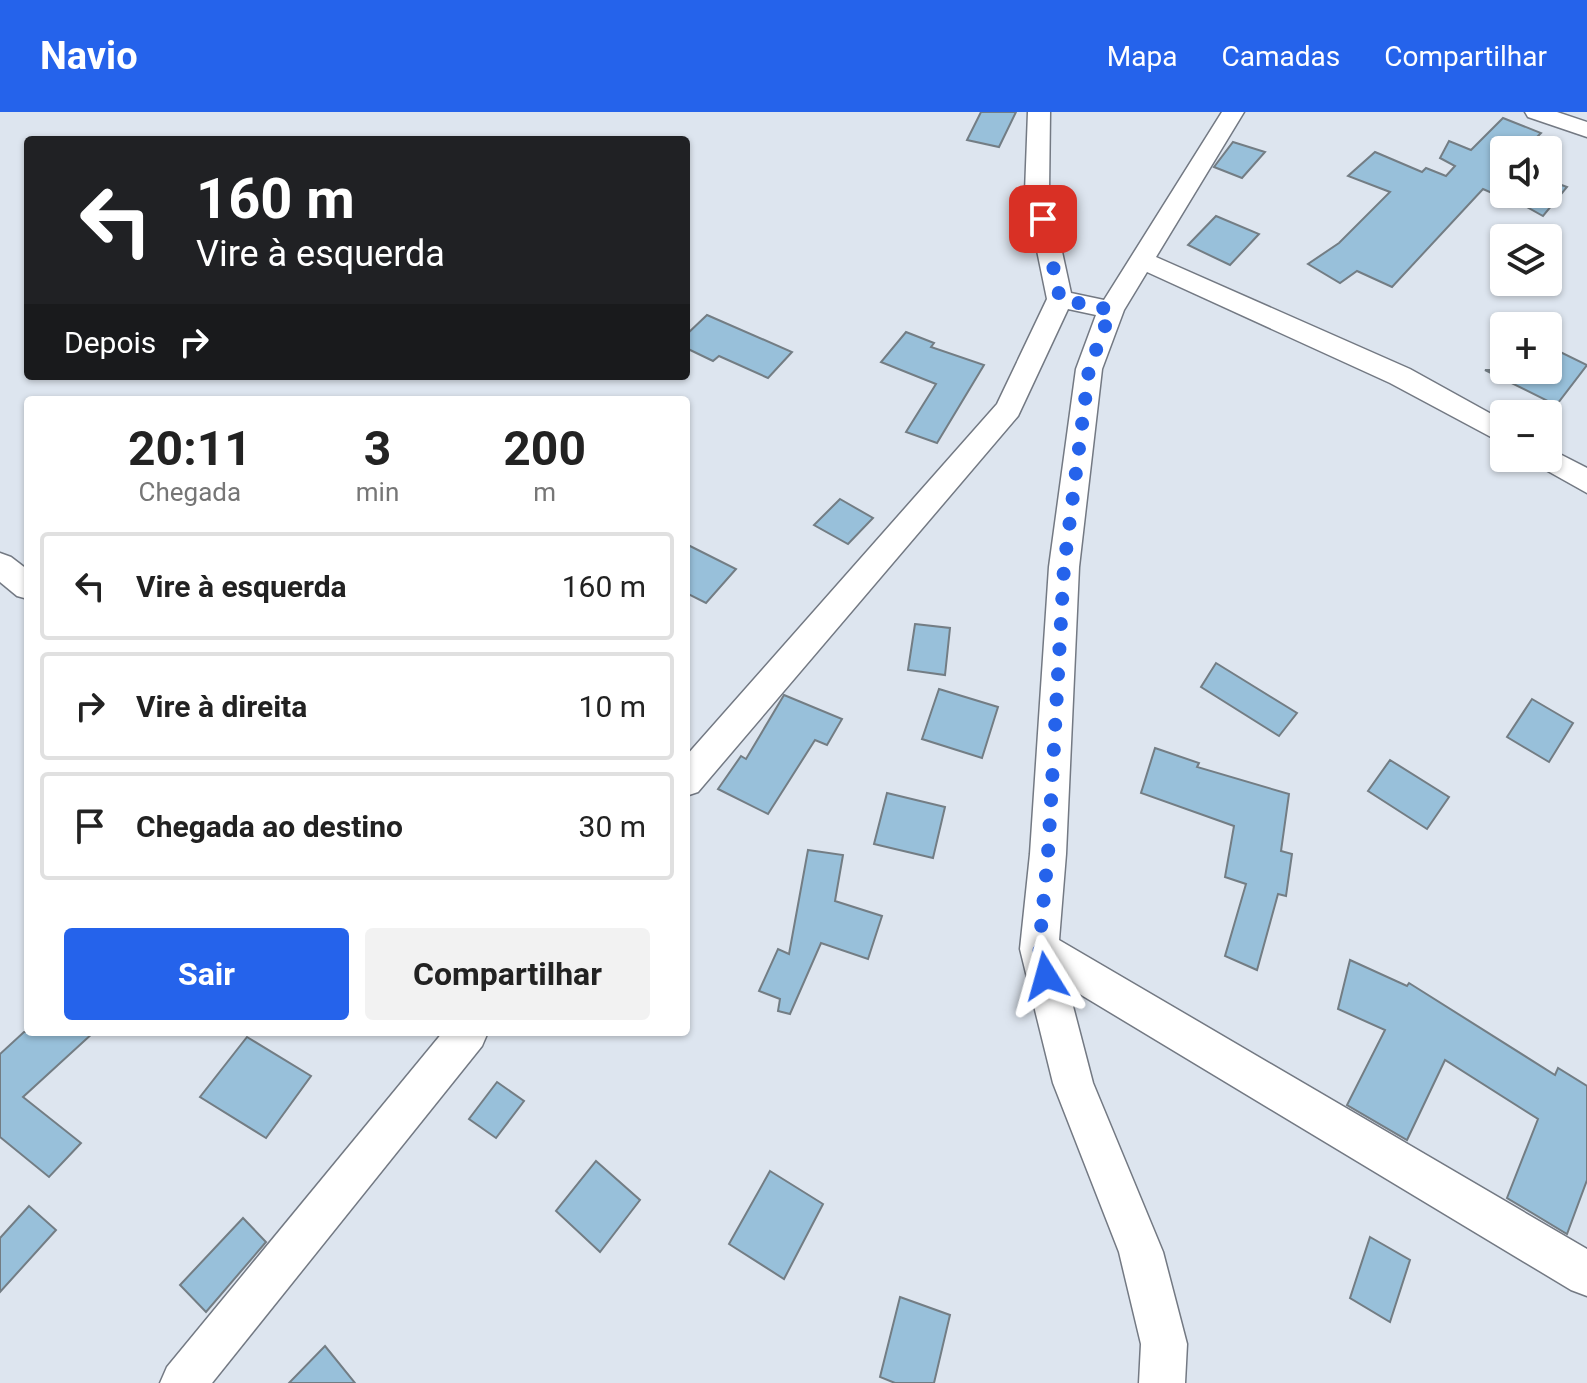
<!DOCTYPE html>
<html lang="pt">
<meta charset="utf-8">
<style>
:root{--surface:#fff;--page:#f2f2f2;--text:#222;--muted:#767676;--line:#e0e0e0;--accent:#2563eb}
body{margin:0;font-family:Roboto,sans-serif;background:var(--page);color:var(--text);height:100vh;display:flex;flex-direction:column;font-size:30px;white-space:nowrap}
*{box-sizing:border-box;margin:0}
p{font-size:26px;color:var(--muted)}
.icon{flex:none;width:44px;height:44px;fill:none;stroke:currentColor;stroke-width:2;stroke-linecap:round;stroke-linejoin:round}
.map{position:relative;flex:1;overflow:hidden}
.panel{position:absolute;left:24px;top:284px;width:666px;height:640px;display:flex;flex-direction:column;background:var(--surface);border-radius:8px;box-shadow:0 2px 6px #0004}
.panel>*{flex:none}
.banner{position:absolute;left:24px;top:24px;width:666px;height:244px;border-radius:8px;box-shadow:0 2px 6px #0004;background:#202124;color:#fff;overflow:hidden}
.buttons{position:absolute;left:1490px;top:24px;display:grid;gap:16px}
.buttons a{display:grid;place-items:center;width:72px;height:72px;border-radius:8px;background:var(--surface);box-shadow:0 2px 6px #0004;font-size:40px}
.pin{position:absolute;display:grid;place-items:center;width:68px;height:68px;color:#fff;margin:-34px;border-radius:16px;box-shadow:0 4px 12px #0006}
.me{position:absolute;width:88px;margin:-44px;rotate:352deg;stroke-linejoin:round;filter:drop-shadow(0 0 6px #0008)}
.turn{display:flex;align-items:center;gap:28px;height:168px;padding:0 40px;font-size:36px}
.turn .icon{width:104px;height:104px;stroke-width:2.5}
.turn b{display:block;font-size:56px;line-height:68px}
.then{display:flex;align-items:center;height:76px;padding:0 40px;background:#0003;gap:16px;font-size:30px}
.eta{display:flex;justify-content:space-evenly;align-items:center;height:136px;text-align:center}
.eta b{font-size:48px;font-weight:700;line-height:56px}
.cta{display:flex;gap:16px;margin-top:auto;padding:16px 40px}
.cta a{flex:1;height:92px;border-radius:8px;background:var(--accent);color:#fff;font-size:32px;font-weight:700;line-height:92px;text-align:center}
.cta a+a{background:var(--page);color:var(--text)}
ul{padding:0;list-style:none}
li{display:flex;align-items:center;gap:24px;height:108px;margin:0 16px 12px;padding:0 24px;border:4px solid var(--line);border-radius:8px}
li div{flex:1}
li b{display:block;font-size:30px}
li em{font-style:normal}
header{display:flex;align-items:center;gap:48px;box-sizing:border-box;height:112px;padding:0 40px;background:var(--accent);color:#fff}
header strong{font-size:38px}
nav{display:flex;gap:44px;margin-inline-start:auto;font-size:28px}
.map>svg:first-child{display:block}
</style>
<header>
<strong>Navio</strong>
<nav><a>Mapa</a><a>Camadas</a><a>Compartilhar</a></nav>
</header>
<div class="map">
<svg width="1587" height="1271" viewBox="0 0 1587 1271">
<rect width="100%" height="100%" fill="#dde5ef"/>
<!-- building -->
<g fill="#98c0da" stroke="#737d84" stroke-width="2">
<path d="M981 0H1016L999 35 967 28Z"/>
<path d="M1503 6 1541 21 1524 38H1504V82H1548V68L1567 75 1543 104 1495 77 1492 81 1483 77 1392 175 1357 159 1340 171 1308 152 1339 131 1390 80 1348 64 1375 40 1422 60 1426 56 1446 64 1455 54 1440 46 1449 29 1471 38Z"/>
<path d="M1233 30 1265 40 1242 66 1214 55Z"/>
<path d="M1216 104 1259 122 1230 153 1188 133Z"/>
<path d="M707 203 792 240 768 266 719 244 713 249 686 236V223Z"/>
<path d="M906 220 934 231 931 235 984 253 937 331 906 320 936 272 881 250Z"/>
<path d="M1548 234 1587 253 1548 304V289L1485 258H1548Z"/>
<path d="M840 387 873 406 848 432 814 413Z"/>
<path d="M686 432 736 457 706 491 686 481Z"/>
<path d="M915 512 950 516 945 563 908 558Z"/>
<path d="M1216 551 1297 601 1279 624 1201 575Z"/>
<path d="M939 577 998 595 982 646 922 627Z"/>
<path d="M784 583 842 607 827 633 815 628 768 702 718 677 741 644 746 647Z"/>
<path d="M1532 587 1573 611 1549 650 1507 625Z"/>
<path d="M1155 636 1199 651 1197 655 1289 682 1281 739 1292 742 1286 784 1278 782 1257 858 1225 844 1246 772 1225 765 1234 714 1141 681Z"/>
<path d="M1390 648 1449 685 1427 717 1368 679Z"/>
<path d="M887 681 945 695 933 746 874 732Z"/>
<path d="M808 738 843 743 835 789 882 804 868 847 821 831 790 902 778 899 780 887 759 879 778 837 789 842Z"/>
<path d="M1350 848 1407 874 1409 871 1555 963 1558 956 1587 974V1068L1567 1122 1507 1086 1538 1007 1445 948 1407 1028 1347 993 1385 918 1338 897Z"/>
<path d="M24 920H94L23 985 81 1031 49 1065 0 1025V942Z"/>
<path d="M247 925 311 964 266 1026 200 985Z"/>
<path d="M497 970 524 989 496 1026 469 1007Z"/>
<path d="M596 1049 640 1088 600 1140 556 1099Z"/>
<path d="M770 1059 823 1092 784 1167 729 1132Z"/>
<path d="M29 1094 56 1118 0 1180V1126Z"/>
<path d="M243 1106 266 1130 206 1200 180 1173Z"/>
<path d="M1370 1125 1410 1148 1390 1210 1350 1186Z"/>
<path d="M900 1185 950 1203 934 1271H895L880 1265Z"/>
<path d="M325 1234 355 1271H289Z"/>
</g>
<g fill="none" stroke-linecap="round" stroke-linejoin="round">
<!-- street casing -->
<g stroke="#737983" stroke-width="3">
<g id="street">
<path d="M1028 0H1050L1049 80 1071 181 1104 188 1222 0H1244L1156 145 1410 257 1504 309V332L1390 271 1147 160 1124 198 1102 257 1079 455 1066 742 1059 828 1587 1137V1184L1571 1178 1068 875 1093 971 1163 1140 1187 1232 1185 1271H1139L1141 1232 1119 1140 1053 971 1020 837 1030 742 1049 455 1076 257 1096 203 1068 197 1018 304 698 680 686 684V644L997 292 1047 187 1025 80Z"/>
<path d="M1525 0H1557L1587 10V25L1528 5Z"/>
<path d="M1548 336 1587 356V381L1537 353 1533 346H1548Z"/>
<path d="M0 441 11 445 28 458V487L17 484 0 470Z"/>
<path d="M443 920H488L482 934 212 1271H160L167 1255Z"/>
</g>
</g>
<!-- street -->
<use href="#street" fill="#fff" fill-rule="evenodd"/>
</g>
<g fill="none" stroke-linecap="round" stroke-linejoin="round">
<!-- route -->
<path stroke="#2563eb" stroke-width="14" stroke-dasharray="0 25.2" d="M1043 107 1060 187 1111 198 1089 257 1064 455 1048 742 1039 837 1046 864"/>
</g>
</svg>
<div class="buttons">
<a><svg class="icon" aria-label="sound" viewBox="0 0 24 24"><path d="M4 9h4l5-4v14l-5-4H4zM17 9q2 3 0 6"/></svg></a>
<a><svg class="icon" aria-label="layers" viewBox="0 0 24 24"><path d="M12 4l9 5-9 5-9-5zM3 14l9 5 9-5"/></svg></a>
<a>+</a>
<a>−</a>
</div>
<div class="pin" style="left:1043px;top:107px;background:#d93025"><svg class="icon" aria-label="arrive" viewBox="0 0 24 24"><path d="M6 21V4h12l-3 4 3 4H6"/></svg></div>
<svg class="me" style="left:1046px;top:864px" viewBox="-20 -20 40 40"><path d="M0-17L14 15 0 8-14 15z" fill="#2563eb" stroke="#fff" stroke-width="4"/></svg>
<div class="banner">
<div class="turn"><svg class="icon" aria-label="left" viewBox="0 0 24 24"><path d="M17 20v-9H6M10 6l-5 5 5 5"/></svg><div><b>160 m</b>Vire à esquerda</div></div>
<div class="then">Depois<svg class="icon" aria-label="right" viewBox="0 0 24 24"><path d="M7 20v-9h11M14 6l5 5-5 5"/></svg></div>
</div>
<section class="panel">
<div class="eta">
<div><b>20:11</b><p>Chegada</p></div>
<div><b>3</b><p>min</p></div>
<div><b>200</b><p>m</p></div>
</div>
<ul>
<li><svg class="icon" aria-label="left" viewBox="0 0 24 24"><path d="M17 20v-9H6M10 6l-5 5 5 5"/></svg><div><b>Vire à esquerda</b></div><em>160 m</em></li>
<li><svg class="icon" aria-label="right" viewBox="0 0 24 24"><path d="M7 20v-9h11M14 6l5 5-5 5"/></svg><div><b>Vire à direita</b></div><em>10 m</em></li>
<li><svg class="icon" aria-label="arrive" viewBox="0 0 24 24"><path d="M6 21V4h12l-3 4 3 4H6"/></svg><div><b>Chegada ao destino</b></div><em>30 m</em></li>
</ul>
<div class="cta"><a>Sair</a><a>Compartilhar</a></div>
</section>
</div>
